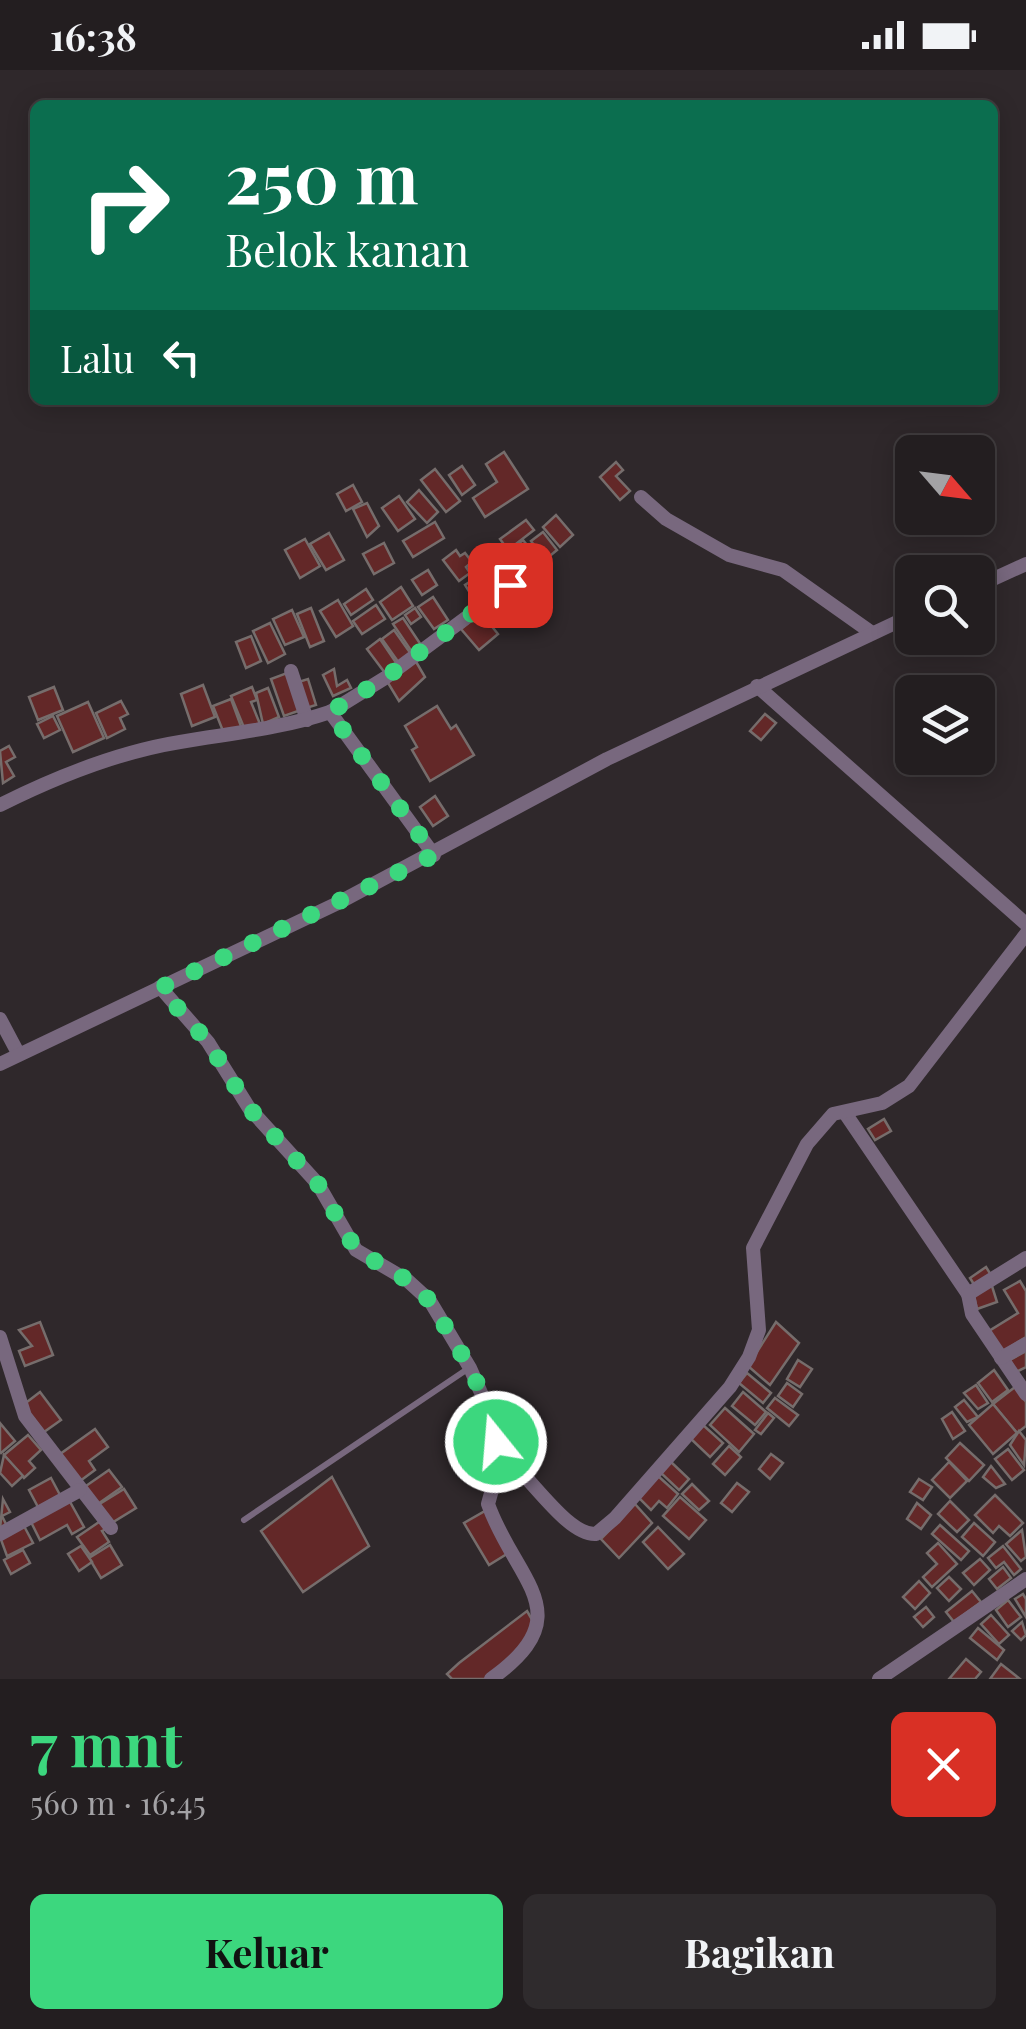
<!DOCTYPE html>
<html lang="id">
<meta charset="utf-8">
<style>
:root{--surface:#231e20;--page:#2f2b2d;--text:#f1f3f6;--muted:#a3a2a5;--line:#403c3e;--accent:#3cd77e}
body{margin:0;font-family:"Playfair Display",serif;background:var(--page);color:var(--text);height:100vh;display:flex;flex-direction:column;font-size:38px;white-space:nowrap}
*{box-sizing:border-box;margin:0}
p{font-size:32px;color:var(--muted)}
.icon{flex:none;width:55px;height:55px;fill:none;stroke:currentColor;stroke-width:2;stroke-linecap:round;stroke-linejoin:round}
.map{position:relative;height:1609px;overflow:hidden}
.sheet{display:flex;flex-direction:column;background:var(--surface);flex:1}
.sheet>*{flex:none}
.guide{position:absolute;left:30px;top:30px;width:968px;height:305px;border-radius:15px;box-shadow:0 5px 25px #0003,0 0 0 2px var(--line);background:#0b6e4f;color:#fff;overflow:hidden}
.needle{width:65px;rotate:118deg}
.tools{position:absolute;left:895px;top:365px;display:grid;gap:20px}
.tools a{display:grid;place-items:center;width:100px;height:100px;border-radius:15px;background:var(--surface);box-shadow:0 5px 25px #0003,0 0 0 2px var(--line);font-size:50px}
.pin{position:absolute;display:grid;place-items:center;width:85px;height:85px;color:#fff;margin:-42px;border-radius:20px;box-shadow:0 5px 15px #0006}
.me{position:absolute;width:110px;margin:-55px;rotate:343deg;stroke-linejoin:round;filter:drop-shadow(0 0 8px #0008)}
.turn{display:flex;align-items:center;gap:35px;height:210px;padding:0 30px;font-size:45px}
.turn .icon{width:130px;height:130px;stroke-width:2.5}
.turn b{display:block;font-size:70px;line-height:85px}
.then{display:flex;align-items:center;height:95px;padding:0 30px;background:#0003;gap:20px;font-size:38px}
.round{display:grid;place-items:center;flex:none;width:105px;height:105px;border-radius:15px;background:var(--page)}
.headline{display:flex;align-items:center;justify-content:space-between;height:170px;padding:0 30px}
h1{font-size:60px;font-weight:700;line-height:75px;color:var(--accent)}
.button{display:flex;gap:20px;margin-top:auto;padding:20px 30px}
.button a{flex:1;height:115px;border-radius:15px;background:var(--accent);color:#111;font-size:40px;font-weight:700;line-height:115px;text-align:center}
.button a+a{background:var(--page);color:var(--text)}
.status{display:flex;justify-content:space-between;align-items:center;height:70px;padding:0 50px;background:var(--surface);direction:ltr}
.status svg{height:28px;fill:currentColor}
.map>svg:first-child{display:block}
</style>
<div class="status"><b>16:38</b><svg viewBox="0 0 49 12"><path d="M0 12V9h3v3zM5 12V6h3v6zM10 12V3h3v9zM15 12V0h3v12zM26 1h20v11H26zM47 4h2v5h-2z"/></svg></div>
<div class="map">
<svg width="1026" height="1609" viewBox="0 0 1026 1609">
<rect width="100%" height="100%" fill="#2f282b"/>
<!-- building -->
<g fill="#632828" stroke="#766d6c" stroke-width="2.5">
<path d="M504 382 528 419 485 447 473 428 497 412 486 394Z"/>
<path d="M616 392 623 400 616 406 630 421 620 430 600 407Z"/>
<path d="M462 396 475 415 462 425 449 405Z"/>
<path d="M435 399 460 431 446 442 421 410Z"/>
<path d="M353 415 362 432 346 441 337 424Z"/>
<path d="M419 420 438 442 427 453 407 432Z"/>
<path d="M399 426 415 449 398 461 382 438Z"/>
<path d="M367 433 379 456 367 467 353 439Z"/>
<path d="M556 445 573 465 560 477 543 457Z"/>
<path d="M526 450 534 460 508 480 500 469Z"/>
<path d="M435 452 444 468 413 487 403 471Z"/>
<path d="M543 462 557 480 545 490 531 471Z"/>
<path d="M329 463 344 490 326 500 310 474Z"/>
<path d="M305 469 320 496 300 508 285 480Z"/>
<path d="M523 470 540 491 528 501 511 480Z"/>
<path d="M384 473 394 493 374 504 363 484Z"/>
<path d="M456 480 460 486 465 483 472 492 466 497 470 503 459 511 443 490Z"/>
<path d="M428 500 437 515 422 525 412 510Z"/>
<path d="M488 500 498 516 475 531 465 515Z"/>
<path d="M401 517 413 536 392 550 380 532Z"/>
<path d="M366 519 373 530 351 545 344 534Z"/>
<path d="M433 527 448 550 434 559 418 537Z"/>
<path d="M338 530 353 556 336 567 320 541Z"/>
<path d="M376 535 385 549 362 564 353 551Z"/>
<path d="M311 538 324 571 310 577 297 544Z"/>
<path d="M415 538 421 547 411 554 405 545Z"/>
<path d="M292 540 304 567 285 575 273 549Z"/>
<path d="M481 543 498 564 479 580 461 559Z"/>
<path d="M403 548 421 575 412 582 393 554Z"/>
<path d="M270 553 285 584 268 593 253 561Z"/>
<path d="M394 560 411 584 399 593 382 569Z"/>
<path d="M251 566 261 591 246 598 236 572Z"/>
<path d="M380 569 397 594 385 603 367 579Z"/>
<path d="M415 590 425 607 399 631 385 608Z"/>
<path d="M334 599 337 616 347 610 351 618 333 626 323 605Z"/>
<path d="M287 603 301 640 284 646 271 609Z"/>
<path d="M308 609 316 635 303 639 295 613Z"/>
<path d="M203 615 215 647 192 656 181 624Z"/>
<path d="M54 617 63 640 38 650 29 627Z"/>
<path d="M252 617 257 630 251 632 260 654 245 660 231 626Z"/>
<path d="M268 618 279 647 263 654 256 623Z"/>
<path d="M231 629 242 659 225 666 213 636Z"/>
<path d="M121 631 128 644 120 648 125 659 107 668 96 643Z"/>
<path d="M88 632 104 668 73 682 57 646Z"/>
<path d="M437 636 451 659 456 655 474 685 430 711 412 680 417 677 405 656Z"/>
<path d="M765 644 776 653 761 670 750 661Z"/>
<path d="M53 646 60 660 44 668 37 654Z"/>
<path d="M9 676 15 687 6 692 14 706 3 713 0 681Z"/>
<path d="M435 726 448 746 433 756 420 737Z"/>
<path d="M884 1049 891 1061 875 1070 868 1059Z"/>
<path d="M986 1197 991 1205 975 1216 970 1208Z"/>
<path d="M1020 1211 1026 1221V1267L1002 1282 989 1261 1018 1243 1004 1220Z"/>
<path d="M991 1213 997 1232 977 1239 974 1226Z"/>
<path d="M40 1252 53 1285 25 1296 19 1281 32 1276 19 1260Z"/>
<path d="M776 1252 799 1273 770 1315 748 1296Z"/>
<path d="M1026 1281V1297L1016 1302 1010 1290Z"/>
<path d="M798 1290 812 1299 800 1317 787 1309Z"/>
<path d="M994 1300 1008 1320 992 1332 978 1313Z"/>
<path d="M747 1303 771 1323 763 1333 739 1313Z"/>
<path d="M787 1313 802 1324 793 1337 778 1326Z"/>
<path d="M976 1315 988 1333 978 1339 964 1323Z"/>
<path d="M1015 1317 1026 1332V1356L1017 1363 993 1334Z"/>
<path d="M40 1322 61 1350 44 1362 23 1335Z"/>
<path d="M743 1322 766 1342 755 1355 732 1336Z"/>
<path d="M775 1328 798 1345 789 1356 767 1338Z"/>
<path d="M964 1330 978 1347 967 1352 955 1337Z"/>
<path d="M993 1334 1017 1363 993 1384 969 1355Z"/>
<path d="M725 1338 754 1364 739 1382 710 1355Z"/>
<path d="M952 1342 965 1361 953 1369 942 1349Z"/>
<path d="M768 1343 774 1348 761 1364 755 1360Z"/>
<path d="M0 1353 15 1371 1 1383 0 1382Z"/>
<path d="M469 1353 473 1367 491 1362 498 1387 493 1396 472 1409 457 1356Z"/>
<path d="M703 1355 723 1373 710 1387 690 1368Z"/>
<path d="M95 1359 108 1377 89 1391 95 1400 80 1411 56 1387Z"/>
<path d="M1019 1361 1026 1370 1024 1395 1010 1375Z"/>
<path d="M28 1365 41 1380 29 1391 35 1398 24 1408 4 1385Z"/>
<path d="M960 1373 984 1395 969 1411 946 1388Z"/>
<path d="M729 1376 741 1387 725 1405 713 1394Z"/>
<path d="M1008 1379 1024 1400 1012 1410 995 1389Z"/>
<path d="M771 1384 783 1393 770 1409 759 1399Z"/>
<path d="M4 1385 23 1406 12 1416 0 1403Z"/>
<path d="M671 1392 689 1409 679 1420 661 1403Z"/>
<path d="M949 1392 967 1411 950 1428 932 1410Z"/>
<path d="M991 1396 1005 1414 996 1418 983 1407Z"/>
<path d="M109 1400 122 1417 95 1436 83 1418Z"/>
<path d="M658 1406 678 1424 667 1438 659 1431 651 1440 639 1428Z"/>
<path d="M332 1407 369 1476 303 1522 261 1461Z"/>
<path d="M51 1408 60 1425 38 1437 29 1420Z"/>
<path d="M919 1409 932 1417 923 1430 910 1422Z"/>
<path d="M737 1413 749 1422 732 1442 721 1433Z"/>
<path d="M692 1414 709 1431 699 1440 682 1424Z"/>
<path d="M124 1419 136 1438 110 1454 98 1435Z"/>
<path d="M995 1425 1023 1453 1010 1466 999 1456 993 1463 975 1445Z"/>
<path d="M680 1427 706 1450 689 1469 663 1446Z"/>
<path d="M3 1429 10 1442 2 1446 7 1456 0 1459Z"/>
<path d="M69 1430 84 1457 72 1464 67 1455 40 1470 31 1452Z"/>
<path d="M950 1431 969 1450 957 1462 938 1444Z"/>
<path d="M917 1433 931 1445 921 1459 907 1449Z"/>
<path d="M635 1434 652 1453 619 1488 601 1469Z"/>
<path d="M485 1441 510 1482 489 1495 464 1453Z"/>
<path d="M102 1450 108 1458 102 1461 109 1472 90 1485 77 1467Z"/>
<path d="M974 1453 995 1472 983 1486 962 1467Z"/>
<path d="M940 1455 969 1481 961 1490 932 1464Z"/>
<path d="M24 1456 33 1473 7 1486 0 1467Z"/>
<path d="M658 1457 684 1484 668 1499 643 1472Z"/>
<path d="M1022 1460 1026 1487 1021 1491 1006 1474Z"/>
<path d="M938 1473 957 1494 932 1517 923 1507 937 1494 927 1483Z"/>
<path d="M110 1475 122 1495 101 1508 89 1488Z"/>
<path d="M81 1476 92 1492 79 1501 68 1484Z"/>
<path d="M1003 1476 1021 1499 1014 1505 1004 1492 996 1498 988 1488Z"/>
<path d="M23 1480 30 1493 11 1504 4 1490Z"/>
<path d="M980 1489 990 1500 974 1515 963 1503Z"/>
<path d="M1003 1497 1011 1508 997 1519 989 1509Z"/>
<path d="M949 1507 961 1519 949 1531 937 1518Z"/>
<path d="M919 1511 930 1523 915 1539 903 1527Z"/>
<path d="M972 1521 981 1532 954 1552 946 1542Z"/>
<path d="M1023 1524 1026 1529V1547L1015 1529Z"/>
<path d="M1008 1530 1021 1547 1008 1557 996 1540Z"/>
<path d="M926 1537 934 1547 923 1557 914 1547Z"/>
<path d="M527 1541 534 1553 520 1580 485 1609H452L447 1604 459 1593Z"/>
<path d="M991 1545 1009 1565 999 1574 981 1554Z"/>
<path d="M1022 1552 1026 1565 1021 1570 1012 1561Z"/>
<path d="M978 1558 1004 1580 997 1590 970 1568Z"/>
<path d="M966 1589 981 1602 975 1609H949Z"/>
<path d="M1001 1594 1020 1609H990Z"/>
</g>
<g fill="none" stroke-linecap="round" stroke-linejoin="round">
<!-- service -->
<path stroke="#78687e" stroke-width="6" d="M244 1450 469 1298"/>
<!-- minor -->
<g stroke="#78687e" stroke-width="14">
<path d="M641 427 666 449 729 485 783 500 872 563"/>
<path d="M978 516 1026 494"/>
<path d="M291 601 307 650"/>
<path d="M757 616 1026 854"/>
<path d="M330 642 385 608 510 515"/>
<path d="M0 735C56 707 118 682 180 672 232 663 280 659 330 642L434 785"/>
<path d="M160 917 208 972 249 1038 318 1114 356 1180 407 1210 430 1231 470 1298 498 1361 496 1373 502 1384 488 1434C515 1511 583 1544 491 1609"/>
<path d="M0 949 18 983"/>
<path d="M0 994 338 833 607 689 912 545"/>
<path d="M845 1043 968 1224 1026 1188"/>
<path d="M968 1224 972 1244 1026 1324"/>
<path d="M0 1267 25 1346 111 1458"/>
<path d="M1001 1288 1026 1274"/>
<path d="M502 1384C529 1404 567 1466 596 1464L615 1448 730 1317 749 1287 759 1260 753 1178 807 1074 833 1044 882 1033 909 1016 1026 864"/>
<path d="M0 1464 80 1420"/>
<path d="M879 1609 1026 1509"/>
</g>
</g>
<g fill="none" stroke-linecap="round" stroke-linejoin="round">
<!-- route -->
<path stroke="#3cd77e" stroke-width="18" stroke-dasharray="0 32.4" d="M496 1372 498 1360 470 1298 430 1231 407 1210 356 1180 318 1114 249 1038 208 972 160 918 434 785 330 642 385 608 510 515"/>
</g>
</svg>
<div class="tools">
<a><svg class="needle" viewBox="-14 -14 28 28"><path d="M0-13l5 13h-10z" fill="#e53935"/><path d="M0 13l5-13h-10z" fill="#a3a2a5"/></svg></a>
<a><svg class="icon" aria-label="search" viewBox="0 0 24 24"><circle cx="10" cy="10" r="6"/><path d="M15 15l6 6"/></svg></a>
<a><svg class="icon" aria-label="layers" viewBox="0 0 24 24"><path d="M12 4l9 5-9 5-9-5zM3 14l9 5 9-5"/></svg></a>
</div>
<div class="pin" style="left:510px;top:515px;background:#d93025"><svg class="icon" aria-label="arrive" viewBox="0 0 24 24"><path d="M6 21V4h12l-3 4 3 4H6"/></svg></div>
<svg class="me" style="left:496px;top:1372px" viewBox="-20 -20 40 40"><circle r="17" fill="#3cd77e" stroke="#fff" stroke-width="3"/><path d="M0-11L8 9 0 5-8 9z" fill="#fff"/></svg>
<div class="guide">
<div class="turn"><svg class="icon" aria-label="right" viewBox="0 0 24 24"><path d="M7 20v-9h11M14 6l5 5-5 5"/></svg><div><b>250 m</b>Belok kanan</div></div>
<div class="then">Lalu<svg class="icon" aria-label="left" viewBox="0 0 24 24"><path d="M17 20v-9H6M10 6l-5 5 5 5"/></svg></div>
</div>
</div>
<section class="sheet">
<div class="headline"><div><h1>7 mnt</h1><p>560 m · 16:45</p></div><a class="round" style="background:#d93025;color:#fff"><svg class="icon" aria-label="close" viewBox="0 0 24 24"><path d="M6 6l12 12M18 6L6 18"/></svg></a></div>
<div class="button"><a>Keluar</a><a>Bagikan</a></div>
</section>
